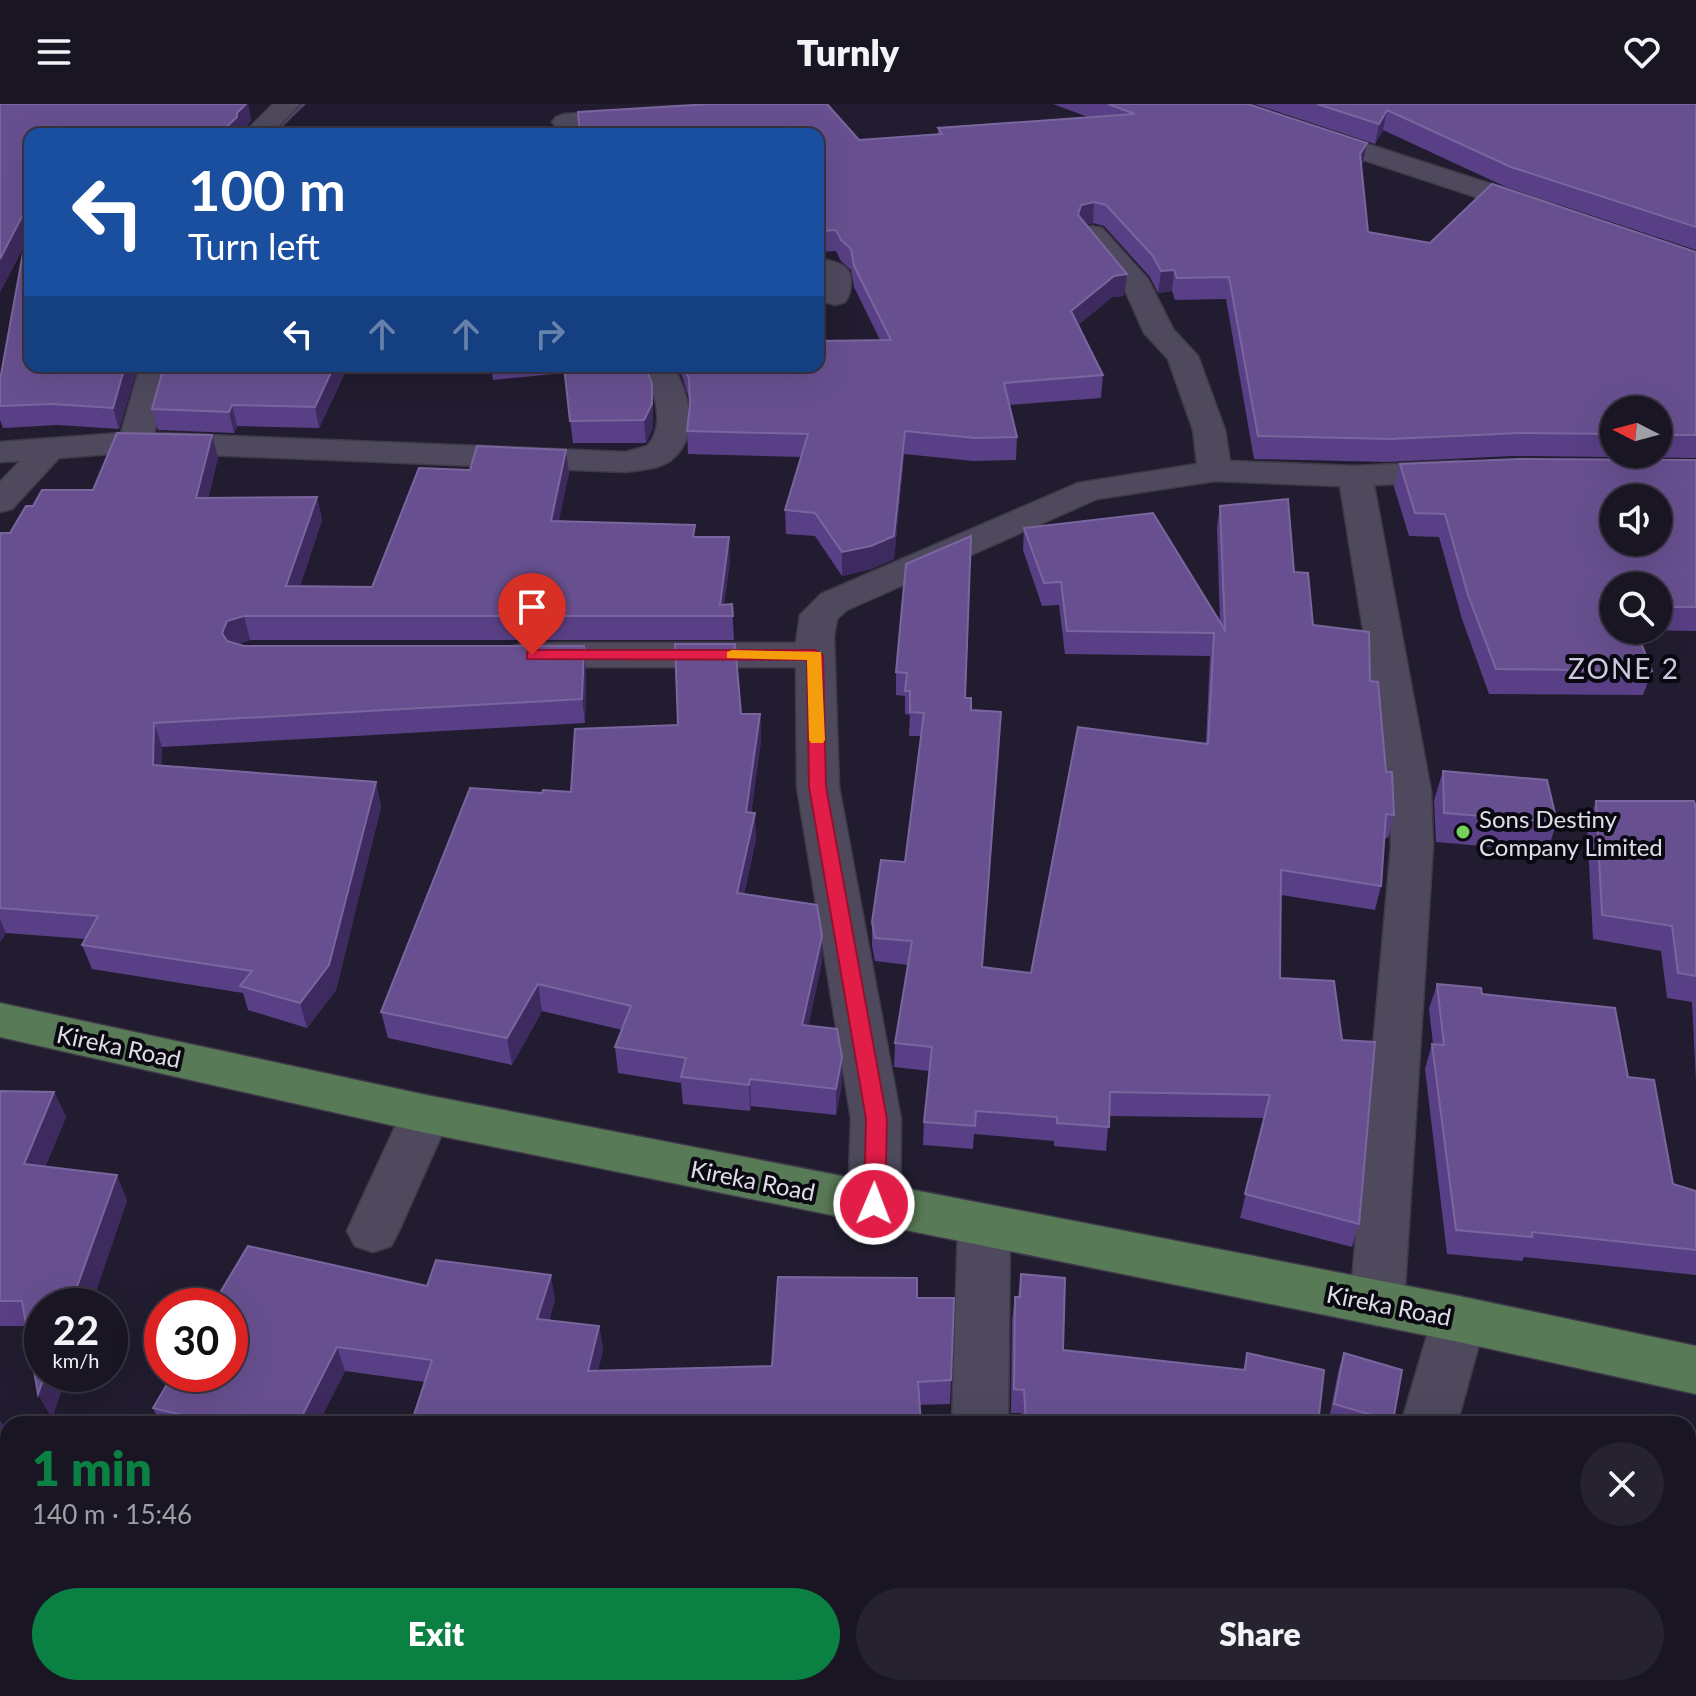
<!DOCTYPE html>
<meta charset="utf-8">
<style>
:root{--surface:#191523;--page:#262230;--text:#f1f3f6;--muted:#9f9fa6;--line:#373441;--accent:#0b8043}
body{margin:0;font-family:Lato,sans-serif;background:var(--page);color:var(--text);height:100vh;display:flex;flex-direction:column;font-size:30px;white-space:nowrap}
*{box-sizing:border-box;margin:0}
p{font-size:26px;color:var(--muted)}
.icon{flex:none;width:44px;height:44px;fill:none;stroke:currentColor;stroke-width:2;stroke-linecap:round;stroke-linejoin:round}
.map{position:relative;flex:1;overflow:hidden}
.details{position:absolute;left:0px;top:1312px;width:1696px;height:280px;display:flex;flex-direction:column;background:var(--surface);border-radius:24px 24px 0 0;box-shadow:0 8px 32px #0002,0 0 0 2px var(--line)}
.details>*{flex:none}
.guide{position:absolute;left:24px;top:24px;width:800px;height:244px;border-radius:16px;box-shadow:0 8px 32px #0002,0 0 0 2px var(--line);background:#1a4fa0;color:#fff;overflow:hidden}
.needle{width:52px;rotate:276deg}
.buttons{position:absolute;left:1600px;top:292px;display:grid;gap:16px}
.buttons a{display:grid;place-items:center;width:72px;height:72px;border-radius:50%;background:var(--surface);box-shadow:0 8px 32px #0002,0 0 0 2px var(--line);font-size:40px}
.speed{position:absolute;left:24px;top:1184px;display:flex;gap:16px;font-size:40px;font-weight:700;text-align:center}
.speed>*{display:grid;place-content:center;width:104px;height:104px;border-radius:50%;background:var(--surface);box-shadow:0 8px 32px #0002,0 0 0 2px var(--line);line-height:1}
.speed small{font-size:20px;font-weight:400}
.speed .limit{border:12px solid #d22;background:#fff;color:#111}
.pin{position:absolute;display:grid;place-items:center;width:68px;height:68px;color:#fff;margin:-82px -34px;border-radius:50% 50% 50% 0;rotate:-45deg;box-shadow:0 0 8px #0007}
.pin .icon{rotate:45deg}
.me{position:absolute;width:88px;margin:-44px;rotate:1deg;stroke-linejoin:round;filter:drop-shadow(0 0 6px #0008)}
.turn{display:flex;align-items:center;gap:28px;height:168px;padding:0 32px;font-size:36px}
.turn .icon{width:104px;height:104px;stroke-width:2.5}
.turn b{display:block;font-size:56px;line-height:68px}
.lanes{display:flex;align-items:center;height:76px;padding:0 32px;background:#0003;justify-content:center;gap:40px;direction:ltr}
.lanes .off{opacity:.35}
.round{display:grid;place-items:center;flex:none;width:84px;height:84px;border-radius:42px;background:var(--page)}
.headline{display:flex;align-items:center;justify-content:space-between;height:136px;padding:0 32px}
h1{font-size:48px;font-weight:800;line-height:60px;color:var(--accent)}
.cta{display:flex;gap:16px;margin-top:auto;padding:16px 32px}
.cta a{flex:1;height:92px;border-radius:48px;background:var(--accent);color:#fff;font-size:32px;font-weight:800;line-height:92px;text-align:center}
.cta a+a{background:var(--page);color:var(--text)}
header{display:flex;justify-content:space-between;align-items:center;height:104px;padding:0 32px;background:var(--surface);font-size:36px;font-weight:800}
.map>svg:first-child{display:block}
</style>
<header><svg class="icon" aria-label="menu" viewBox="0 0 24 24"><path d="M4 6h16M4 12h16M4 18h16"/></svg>Turnly<svg class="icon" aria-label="heart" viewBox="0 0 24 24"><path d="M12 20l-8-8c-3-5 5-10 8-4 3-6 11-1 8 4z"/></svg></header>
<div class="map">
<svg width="1696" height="1592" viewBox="0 0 1696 1592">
<rect width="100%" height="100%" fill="#211c2f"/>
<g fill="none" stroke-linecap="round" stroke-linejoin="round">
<!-- stream -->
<path fill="#54426b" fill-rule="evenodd" d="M296 0H306L275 30H265Z"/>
<!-- minor casing -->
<g stroke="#3e3a49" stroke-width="3">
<g id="minor">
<path d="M273 0H300L271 30H243Z"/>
<path d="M1206 0H1244L1553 100 1557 106 1553 112 1543 114 1533 112 1210 5Z"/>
<path d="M639 6 648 9 652 14 648 19 565 26 556 23 552 18 556 13 565 10Z"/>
<path d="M1092 122 1102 124 1148 175 1173 225 1198 252 1225 326 1230 357 1355 362 1459 357 1471 360 1476 367 1471 374 1459 377 1374 381 1431 687 1433 742 1404 1199 1396 1215 1377 1222 1358 1215 1350 1199 1391 742 1389 687 1340 382 1215 377 1097 395 847 506 837 515 834 532 839 683 901 1015 900 1100 892 1115 874 1121 856 1115 848 1100 851 1015 797 683 796 563H524L510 559 505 551 510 543 524 539H796L800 511 821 490 1078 379 1197 360 1193 326 1168 255 1144 229 1124 184 1078 130 1082 124Z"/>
<path d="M818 154C834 158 852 159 851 179 850 187 850 191 845 198L835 201 825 198 820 192 822 174 818 172Z"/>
<path d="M140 262H172L154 329 626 348 647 342C667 321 654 283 641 262H673C689 289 701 334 670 357 658 365 640 366 626 368L135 348 59 354 12 405 0 408V378L20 357 0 358V338L121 329Z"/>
<path d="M426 991 443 997 451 1010 399 1127 391 1142 373 1148 355 1142 347 1127 401 1010 409 997Z"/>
<path d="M984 1102 1002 1108 1010 1123 1008 1320H952L958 1123 966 1108Z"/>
<path d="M1459 1192 1478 1199 1486 1215 1457 1320H1401L1432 1215 1440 1199Z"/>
<path d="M966 1584H1028L1029 1592H967Z"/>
</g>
</g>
<!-- major casing -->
<g stroke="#3e3a49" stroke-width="3">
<path id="major" d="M0 899 426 991 1459 1192 1696 1242V1290L1459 1238 426 1029 0 933Z"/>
</g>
<!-- minor -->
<use href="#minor" fill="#4f495e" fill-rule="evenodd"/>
<!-- major -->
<use href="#major" fill="#597a56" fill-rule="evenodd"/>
</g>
<!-- wall -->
<g fill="#593f85" fill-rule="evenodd">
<path d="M0 0H248L251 17 241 28V30H30V262H138L119 325 58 321 3 324 0 316V276L25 140 0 188Z"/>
<path d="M1053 0H1248L1367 39 1363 59 1361 62 1368 128 1430 139 1696 148V354L1513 352 1387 358 1254 355 1226 195 1175 196 1172 187 1158 189 1150 173 1104 122 1093 119 1086 121 1124 192 1112 193 1078 221 1103 271 1101 294 1009 301 1017 333 1016 356 973 357 904 350 894 455 871 465 842 472 815 432 786 430 785 406 801 353 688 350 687 327 690 297 682 272 675 262H818L880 236 854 183 851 166 841 157 836 147 818 148V30L859 36 938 30V24L1088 13ZM1614 306H1658V350H1614Z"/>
<path d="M1254 0H1696V146L1506 83 1383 26 1375 40Z"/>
<path d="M164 262H348L319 324 237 322 234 329 158 326 152 305Z"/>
<path d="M479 262H645L652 280 653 323 646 339H573L564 269 493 276 492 266 479 267Z"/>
<path d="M566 346 569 369 558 417 695 433 730 457 724 500H732L734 536H250L238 540 244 542 586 566 585 619 162 643 161 661 376 678 381 703 336 886 307 924 248 906 243 889 92 865 82 841 85 835 6 829 0 838V429H10L33 402 218 354 208 394 317 393 322 416 300 482 372 483 470 366Z"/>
<path d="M1696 356V527L1636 526 1652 567 1643 591 1489 590 1462 515 1439 433 1409 432 1394 383 1400 360ZM1614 482H1658V526H1614Z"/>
<path d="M1220 402 1294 468 1313 521 1370 577 1394 711 1388 734H1384L1381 782 1375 806 1281 791 1280 874 1359 1120 1352 1143 1240 1114 1264 1014 1109 1012 1106 1047 1054 1042V1037L974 1030 973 1045 923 1041 924 1018 930 967 894 963 895 939 908 861 875 857 872 842V818L905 758 921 632H909L910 611 905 610V592L896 591V568L906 460 971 606 982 863 1031 869 1206 639 1210 552 1065 550 1059 501 1042 502 1023 446 1024 424 1220 518 1217 424Z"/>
<path d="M741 610H760L761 636 751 709 756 735 744 790 822 858 808 922 842 953V979L836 1011 751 1002 750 1007 683 1000 681 979 618 969 615 943 622 926 542 907 512 961 388 934 381 908 542 689 571 688 678 621Z"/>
<path d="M1443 667 1557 718 1547 748 1436 738 1434 696Z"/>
<path d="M1596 697 1696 704V979L1692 898 1667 894 1661 847 1593 835 1587 722Z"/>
<path d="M1437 880 1482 890 1628 973 1673 1080 1696 1087V1171L1524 1153 1522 1157 1447 1150 1425 965 1432 940H1433L1429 905Z"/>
<path d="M0 987 54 988 66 1013 45 1063 127 1096 91 1202H42V1270H67L52 1314 38 1290 26 1222H0Z"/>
<path d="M1021 1170 1063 1246 1243 1266 1247 1249 1318 1320H1022L1021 1309H1011L1012 1216 1015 1193H1018Z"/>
<path d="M427 1182 555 1195 549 1217 599 1222 603 1246 598 1266 772 1262 917 1194 951 1276 950 1300 919 1301 425 1278 345 1267 318 1320H161L153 1304Z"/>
<path d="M1344 1249 1393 1317 1392 1320H1348L1329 1315 1339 1264Z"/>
<path d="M1475 1584H1561L1560 1592H1471Z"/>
</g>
<!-- shaded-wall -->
<g fill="#3d2a5e">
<path d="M246 0H248L251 17 241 28V30H219Z"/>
<path d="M1387 6 1383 26 1375 40 1379 20Z"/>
<path d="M1367 39 1363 59 1356 70 1360 50Z"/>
<path d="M30 97V129L0 188V155Z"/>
<path d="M1094 98 1093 119 1080 122 1078 111 1081 101Z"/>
<path d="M1174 166 1172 187 1158 189 1161 167Z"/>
<path d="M1127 170 1124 192 1112 193 1069 229 1071 207 1114 172Z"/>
<path d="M125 262H138L119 325 113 304Z"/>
<path d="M334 262H348L319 324 315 303Z"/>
<path d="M652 280 653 323 646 339 644 316Z"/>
<path d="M232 301 237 322 234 329 229 308Z"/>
<path d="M905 327 904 350 894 455 871 465 842 472V448Z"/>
<path d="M212 331 218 354 203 417 196 394Z"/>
<path d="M566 346 569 369 554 441 551 417Z"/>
<path d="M317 393 322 416 292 505 286 482Z"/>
<path d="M729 433 730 457 722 512 720 501Z"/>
<path d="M244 512 250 536 233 541 228 553 222 529 227 517Z"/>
<path d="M584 542 586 566 585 619 582 595Z"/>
<path d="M760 610 761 636 748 734 746 708Z"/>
<path d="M154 619 162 643 161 685 153 661Z"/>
<path d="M376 678 381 703 336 886 307 924 300 899Z"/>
<path d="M755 709 756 735 738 815 737 789Z"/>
<path d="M0 815 6 829 0 838Z"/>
<path d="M822 832V858L803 948 802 921Z"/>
<path d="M538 880 542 907 512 961 507 934Z"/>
<path d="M842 953V979L836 1011V985Z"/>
<path d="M750 975 751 1002 750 1007 749 981Z"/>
<path d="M54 988 66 1013 36 1086 24 1060Z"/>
<path d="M117 1071 127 1096 91 1202H70Z"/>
<path d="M551 1171 555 1195 542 1239 537 1215Z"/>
<path d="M599 1222 603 1246 592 1290 588 1267Z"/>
<path d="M337 1243 345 1267 318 1320H298Z"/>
<path d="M45 1270H67L52 1314 38 1290Z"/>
<path d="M0 1316 5 1324 0 1353Z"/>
<path d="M18 1584H42L40 1592H16Z"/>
<path d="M226 1584H245L243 1592H224Z"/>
<rect x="490" y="1584" width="8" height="8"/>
</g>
<!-- building -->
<g fill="#685090" stroke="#7a669e" stroke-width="2" fill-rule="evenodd">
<path d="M0 0H246L237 9V13L219 30H30V97L0 155Z"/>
<path d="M710 0H827L859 36 942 30 938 24 1135 10 1108 0H1248L1367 39 1360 50 1368 128 1430 139 1492 80 1696 148V331H1658V306H1614V330L1519 329 1392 335 1258 332 1229 173 1177 174 1174 166 1161 167 1153 152 1106 101 1094 98 1081 101 1078 111 1127 170 1114 172 1071 207 1103 271 1004 279 1017 333 975 334 905 327 894 432 871 442 842 448 815 409 785 406 808 330 687 327 690 301 689 275 684 262H818V237L891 236 854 162 851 145 841 136 836 126 818 127V30H580L578 8Z"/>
<path d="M1317 0H1696V123L1511 63 1387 6 1379 20Z"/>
<path d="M30 110V262H125L113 304 51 300 0 302V276Z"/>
<path d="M164 262H334L315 303 232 301 229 308 152 305Z"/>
<path d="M564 262H645L652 280V300L644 316 570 317Z"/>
<path d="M117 329 212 331 196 394 317 393 286 482 372 483 419 364 470 366 477 342 566 346 551 417 695 421 693 433H729L720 501 732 500 733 512H244L227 517 222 529 227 537 244 542H584L582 595 154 619 153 661 376 678 329 861 300 899 240 882 252 867 82 841 98 812 0 804V429H10L26 402H33L42 386H93Z"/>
<path d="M1519 355 1696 356V503H1658V482H1614V526H1636L1652 567 1496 565 1468 491 1445 410 1415 409 1400 360ZM1614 394H1658V438H1614Z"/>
<path d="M1288 395 1294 468 1308 469 1313 521 1369 528 1370 577 1378 578 1386 668H1392L1394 711 1386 710 1381 782 1281 766 1280 874 1334 877 1342 936 1375 938 1359 1120 1245 1090 1270 991 1110 988 1109 1023 1057 1019V1013L976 1007 975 1022 924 1018 932 943 895 939 912 837 875 834 872 818 881 756 905 758 924 609 910 608V587H905L907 569 896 568 906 460 971 432 965 594H971V606L1001 608 982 863 1031 869 1078 623 1208 640 1214 529 1067 527 1061 478 1044 479 1024 424 1153 409 1225 526 1220 402Z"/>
<path d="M675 540H735L741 610H760L746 708 755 709 737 789 817 801 822 832 802 921 837 925 842 953 836 985 750 975 749 981 681 973 686 954 615 943 631 902 538 880 507 934 381 908 470 684 542 689 543 686 571 688 575 625 678 621Z"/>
<path d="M1443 667 1547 676 1557 718 1444 709Z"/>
<path d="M1596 697H1694L1696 704V872L1678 869 1672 822 1602 811Z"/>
<path d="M1437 880 1481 884 1482 890 1615 904 1628 973 1654 976 1673 1080 1696 1087V1146L1532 1128V1133L1456 1126 1432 940 1444 941Z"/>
<path d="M0 987 54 988 24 1060 117 1071 70 1202H42V1270H45L38 1290 22 1197H0Z"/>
<path d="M248 1142 427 1182 436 1156 551 1171 537 1215 599 1222 588 1267 772 1262 778 1173 917 1174V1194H954L951 1276 918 1278 921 1320H411L432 1256 337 1243 298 1320H219L153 1304 173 1270H230V1202H212Z"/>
<path d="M1021 1170 1065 1174 1063 1246 1245 1266 1247 1249 1324 1266 1318 1320H1026L1024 1286 1014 1285 1015 1193H1020Z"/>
<path d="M1344 1249 1402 1266 1393 1317 1334 1300Z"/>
<path d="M8 1535V1584H18L16 1592H0V1536Z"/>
<path d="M147 1584H226L224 1592H144Z"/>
<rect x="428" y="1584" width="62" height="8"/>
<path d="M649 1584H745L888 1592H648Z"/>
<path d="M1065 1584H1282L1281 1592H1064Z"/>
<path d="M1480 1584H1561L1560 1592H1480Z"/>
</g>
<!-- route -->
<path fill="#e11d48" stroke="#92132f" stroke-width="2" d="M532 546H815L823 551 826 683 887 1015 885 1100 882 1106 874 1109 867 1106 864 1100 866 1015 809 683 807 556 527 555V548Z"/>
<!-- slow -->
<path fill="#f59e0b" d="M732 546 821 548 825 636 823 639H811L809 636 807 556 727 554V548Z"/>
<!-- markers -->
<circle fill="#74d25c" stroke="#0a0810" stroke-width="3" cx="1463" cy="728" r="8"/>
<g text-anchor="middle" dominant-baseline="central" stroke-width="8" stroke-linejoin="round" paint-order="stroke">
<!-- poi labels -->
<g font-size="24" fill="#e0ddea" stroke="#0a0810" text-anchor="start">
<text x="1479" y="714">Sons Destiny<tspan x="1479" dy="28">Company Limited</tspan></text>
</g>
<!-- street labels -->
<g font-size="24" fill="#e0ddea" stroke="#0a0810">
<text transform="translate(119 942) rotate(12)">Kireka Road</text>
<text transform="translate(753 1076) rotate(11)">Kireka Road</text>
<text transform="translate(1389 1201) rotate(11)">Kireka Road</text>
</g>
<!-- quarter labels -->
<g font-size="28" letter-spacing="2" fill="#cfc9e2" stroke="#0a0810">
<text x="1624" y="564">ZONE 2</text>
</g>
</g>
</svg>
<div class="buttons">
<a><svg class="needle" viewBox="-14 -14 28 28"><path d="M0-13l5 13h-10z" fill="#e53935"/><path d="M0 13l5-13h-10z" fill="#9f9fa6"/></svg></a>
<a><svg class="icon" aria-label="sound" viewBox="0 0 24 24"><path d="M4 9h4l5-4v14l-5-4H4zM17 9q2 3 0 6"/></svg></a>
<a><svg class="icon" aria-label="search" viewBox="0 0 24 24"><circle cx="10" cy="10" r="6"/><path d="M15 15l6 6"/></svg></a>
</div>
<div class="speed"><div>22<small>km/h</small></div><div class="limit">30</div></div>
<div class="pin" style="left:532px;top:551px;background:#d93025"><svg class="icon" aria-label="arrive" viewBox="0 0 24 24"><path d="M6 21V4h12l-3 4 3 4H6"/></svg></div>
<svg class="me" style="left:874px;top:1100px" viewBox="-20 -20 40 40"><circle r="17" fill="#e11d48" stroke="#fff" stroke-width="3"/><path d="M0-11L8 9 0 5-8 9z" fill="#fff"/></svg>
<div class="guide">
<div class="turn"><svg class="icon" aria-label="left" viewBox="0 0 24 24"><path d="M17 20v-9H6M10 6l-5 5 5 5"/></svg><div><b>100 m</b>Turn left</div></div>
<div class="lanes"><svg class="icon" aria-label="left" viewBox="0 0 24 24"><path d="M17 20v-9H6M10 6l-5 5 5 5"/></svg><svg class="icon off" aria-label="ahead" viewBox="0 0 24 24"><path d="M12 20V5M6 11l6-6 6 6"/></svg><svg class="icon off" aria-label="ahead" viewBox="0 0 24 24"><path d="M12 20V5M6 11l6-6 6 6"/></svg><svg class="icon off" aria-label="right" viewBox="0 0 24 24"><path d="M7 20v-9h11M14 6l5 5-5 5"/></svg></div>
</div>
<section class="details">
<div class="headline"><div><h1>1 min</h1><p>140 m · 15:46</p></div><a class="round"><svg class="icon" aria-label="close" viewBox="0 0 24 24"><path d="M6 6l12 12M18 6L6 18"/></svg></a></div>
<div class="cta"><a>Exit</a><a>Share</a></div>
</section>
</div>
